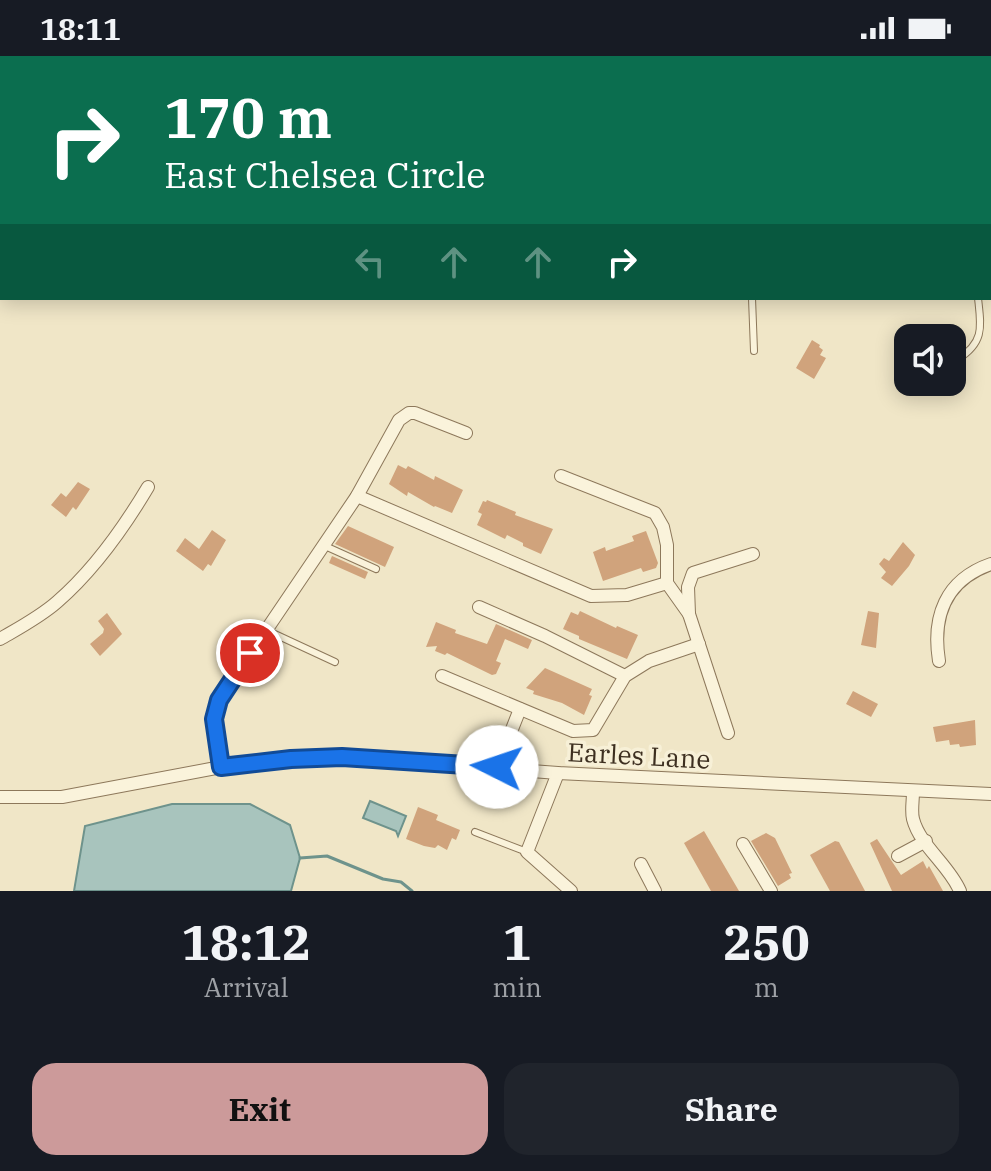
<!DOCTYPE html>
<style>
:root{--surface:#171b24;--page:#20242c;--text:#f1f3f6;--muted:#9ea1a6;--accent:#cc9a9a}
body{margin:0;font-family:"IBM Plex Serif",serif;background:var(--page);color:var(--text);height:100vh;display:flex;flex-direction:column;font-size:30px;white-space:nowrap}
*{box-sizing:border-box;margin:0}
p{font-size:26px;color:var(--muted)}
.icon{flex:none;width:44px;height:44px;fill:none;stroke:currentColor;stroke-width:2;stroke-linecap:round;stroke-linejoin:round}
.map{position:relative;height:835px;overflow:hidden}
.details{display:flex;flex-direction:column;background:var(--surface);flex:1}
.details>*{flex:none}
.banner{position:absolute;left:0px;top:0px;width:992px;height:244px;box-shadow:0 4px 20px #0003;background:#0b6e4f;color:#fff;overflow:hidden}
.buttons{position:absolute;left:894px;top:268px;display:grid;gap:16px}
.buttons a{display:grid;place-items:center;width:72px;height:72px;border-radius:16px;background:var(--surface);box-shadow:0 4px 20px #0003;font-size:40px}
.pin{position:absolute;display:grid;place-items:center;width:68px;height:68px;color:#fff;margin:-34px;border:4px solid #fff;border-radius:50%;box-shadow:0 2px 8px #0007}
.me{position:absolute;width:88px;margin:-44px;rotate:274deg;stroke-linejoin:round;filter:drop-shadow(0 0 6px #0008)}
.turn{display:flex;align-items:center;gap:28px;height:168px;padding:0 32px;font-size:36px}
.turn .icon{width:104px;height:104px;stroke-width:2.5}
.turn b{display:block;font-size:56px;line-height:68px}
.lanes{display:flex;align-items:center;height:76px;padding:0 32px;background:#0003;justify-content:center;gap:40px;direction:ltr}
.lanes .off{opacity:.35}
.eta{display:flex;justify-content:space-evenly;align-items:center;height:136px;text-align:center}
.eta b{font-size:48px;font-weight:700;line-height:56px}
.cta{display:flex;gap:16px;margin-top:auto;padding:16px 32px}
.cta a{flex:1;height:92px;border-radius:24px;background:var(--accent);color:#111;font-size:32px;font-weight:700;line-height:92px;text-align:center}
.cta a+a{background:var(--page);color:var(--text)}
.status{display:flex;justify-content:space-between;align-items:center;height:56px;padding:0 40px;background:var(--surface);direction:ltr}
.status svg{height:22px;fill:currentColor}
.map>svg:first-child{display:block}
</style>
<div class="status"><b>18:11</b><svg viewBox="0 0 49 12"><path d="M0 12V9h3v3zM5 12V6h3v6zM10 12V3h3v9zM15 12V0h3v12zM26 1h20v11H26zM47 4h2v5h-2z"/></svg></div>
<div class="map">
<svg width="991" height="835" viewBox="0 0 991 835">
<rect width="100%" height="100%" fill="#f0e6c7"/>
<!-- green -->
<path fill="#c6cf9a" d="M0 0H362L364 2H2L0 44Z"/>
<!-- water -->
<g fill="#a8c4bd" stroke="#6e938c" stroke-width="2">
<path d="M370 745 406 760 398 780 396 775 363 762Z"/>
<path d="M172 748H250L290 769 300 802 291 835H74L85 770Z"/>
</g>
<g fill="none" stroke-linecap="round" stroke-linejoin="round">
<!-- stream -->
<g stroke="#6e938c" stroke-width="3">
<path d="M262 0 263 2"/>
<path d="M765 2 775 0"/>
<path d="M300 802 327 800 383 823 401 826 412 835"/>
</g>
</g>
<!-- building -->
<g fill="#d0a37c">
<path d="M812 284 820 289 819 291 823 294 820 299 826 302 814 323 796 312Z"/>
<path d="M398 409 406 413 408 410 434 424 435 420 463 434 452 457 435 450 434 451 408 436 407 440 389 428Z"/>
<path d="M78 426 90 433 76 454 73 451 66 461 51 449 61 437 66 441Z"/>
<path d="M487 444 516 456 515 459 553 473 541 498 523 490V487L507 479 505 483 477 469 482 458 478 456 483 445 486 446Z"/>
<path d="M348 470 394 491 385 511 335 488Z"/>
<path d="M212 474 226 484 211 510 208 508 203 515 176 495 185 482 199 493Z"/>
<path d="M646 475 658 507 656 512 643 516 641 512 603 525 593 496 605 491 606 495 634 485 632 480Z"/>
<path d="M903 486 915 499 909 510 892 530 881 522 886 516 879 508 884 502 889 505Z"/>
<path d="M332 500 368 516 365 523 329 507Z"/>
<path d="M580 555 616 572 617 570 638 579 627 603 579 583V580L563 573 571 556 578 559Z"/>
<path d="M868 555 879 557 876 592 861 589Z"/>
<path d="M107 557 122 578 100 600 90 588 103 577 104 573 98 565Z"/>
<path d="M436 566 456 574 455 577 487 588 496 568 532 584 528 593 505 583 496 605 501 607 496 618 492 619 447 597 445 599 435 595 437 590 426 591Z"/>
<path d="M545 612 592 633 589 639 592 640 584 659 562 647 533 638 534 635 526 632Z"/>
<path d="M853 635 878 648 871 661 846 648Z"/>
<path d="M975 664 976 689 960 691 959 688 950 689 949 684 936 686 933 671Z"/>
<path d="M418 751 438 759 436 764 460 774 456 784 452 782 447 794 438 789 435 792 424 790 406 783Z"/>
<path d="M704 775 739 835H711L684 787Z"/>
<path d="M766 777 775 782 792 817 789 818 791 822 778 830 751 785Z"/>
<path d="M877 783 901 819 923 805 927 813 929 810 943 835H892L870 787Z"/>
<path d="M835 785 839 786 865 835H830L810 799Z"/>
</g>
<g fill="none" stroke-linecap="round" stroke-linejoin="round">
<!-- lane casing -->
<g stroke="#8d785b" stroke-width="8">
<g id="lane">
<path d="M752 242 754 295"/>
<path d="M958 303C985 286 981 270 978 242"/>
<path d="M325 490 376 513"/>
<path d="M266 574 335 606"/>
<path d="M475 776 527 796"/>
</g>
</g>
<!-- street casing -->
<g stroke="#8d785b" stroke-width="14">
<g id="street">
<path d="M496 2 498 0"/>
<path d="M990 127H991"/>
<path d="M0 190 2 189"/>
<path d="M561 420 655 457 663 471 667 489V527L689 558 728 677"/>
<path d="M357 440 591 540 627 539 667 527"/>
<path d="M479 551 545 580 625 620"/>
<path d="M689 558 688 531 693 517 753 498"/>
<path d="M0 583C19 572 40 561 57 546 94 514 123 473 148 431"/>
<path d="M939 605C932 561 945 524 991 508"/>
<path d="M442 620 573 675 593 674 625 620 649 605 699 588"/>
<path d="M221 711 214 663 219 644 357 440 399 364 409 357H415L466 377"/>
<path d="M497 711 520 653"/>
<path d="M558 717 527 796 571 835"/>
<path d="M913 736C913 745 911 755 913 763 920 790 949 809 960 835"/>
<path d="M0 741H62L221 711 291 703 342 701 558 717 991 738"/>
<path d="M743 788 771 835"/>
<path d="M898 800 926 785"/>
<path d="M641 808 655 835"/>
</g>
</g>
<!-- lane -->
<use href="#lane" stroke="#faf3db" stroke-width="6"/>
<!-- street -->
<use href="#street" stroke="#faf3db" stroke-width="12"/>
</g>
<g fill="none" stroke-linecap="round" stroke-linejoin="round">
<!-- route casing -->
<g stroke="#114b97" stroke-width="20">
<path id="route" d="M250 597 219 644 214 663 221 711 291 703 342 701 497 711"/>
</g>
<!-- route -->
<use href="#route" stroke="#1a73e8" stroke-width="14"/>
</g>
<g text-anchor="middle" dominant-baseline="central" stroke-width="7" stroke-linejoin="round" paint-order="stroke">
<!-- street labels -->
<g font-size="26" fill="#3d2f20" stroke="#f7f0d7">
<text transform="translate(639 699) rotate(3)">Earles Lane</text>
</g>
</g>
</svg>
<div class="buttons">
<a><svg class="icon" aria-label="sound" viewBox="0 0 24 24"><path d="M4 9h4l5-4v14l-5-4H4zM17 9q2 3 0 6"/></svg></a>
</div>
<div class="pin" style="left:250px;top:597px;background:#d93025"><svg class="icon" aria-label="arrive" viewBox="0 0 24 24"><path d="M6 21V4h12l-3 4 3 4H6"/></svg></div>
<svg class="me" style="left:497px;top:711px" viewBox="-20 -20 40 40"><circle r="19" fill="#fff"/><path d="M0-13L10 11 0 6-10 11z" fill="#1a73e8"/></svg>
<div class="banner">
<div class="turn"><svg class="icon" aria-label="right" viewBox="0 0 24 24"><path d="M7 20v-9h11M14 6l5 5-5 5"/></svg><div><b>170 m</b>East Chelsea Circle</div></div>
<div class="lanes"><svg class="icon off" aria-label="left" viewBox="0 0 24 24"><path d="M17 20v-9H6M10 6l-5 5 5 5"/></svg><svg class="icon off" aria-label="ahead" viewBox="0 0 24 24"><path d="M12 20V5M6 11l6-6 6 6"/></svg><svg class="icon off" aria-label="ahead" viewBox="0 0 24 24"><path d="M12 20V5M6 11l6-6 6 6"/></svg><svg class="icon" aria-label="right" viewBox="0 0 24 24"><path d="M7 20v-9h11M14 6l5 5-5 5"/></svg></div>
</div>
</div>
<section class="details">
<div class="eta">
<div><b>18:12</b><p>Arrival</p></div>
<div><b>1</b><p>min</p></div>
<div><b>250</b><p>m</p></div>
</div>
<div class="cta"><a>Exit</a><a>Share</a></div>
</section>
